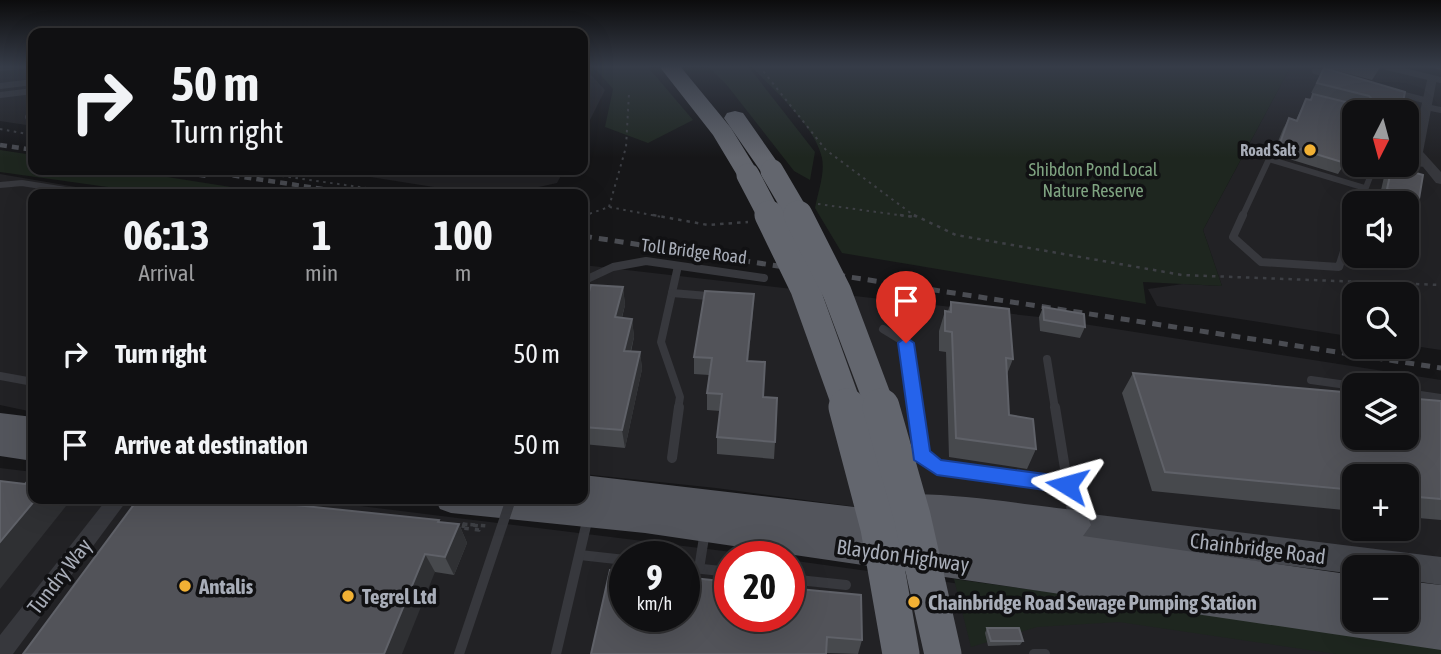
<!DOCTYPE html>
<meta charset="utf-8">
<style>
:root{--surface:#101012;--page:#1e1e20;--text:#f1f3f6;--muted:#9c9d9f;--line:#303032}
body{margin:0;font-family:"Asap Condensed",sans-serif;background:var(--page);color:var(--text);height:100vh;display:flex;flex-direction:column;font-size:26px;white-space:nowrap}
*{box-sizing:border-box;margin:0}
p{font-size:23px;color:var(--muted)}
.icon{flex:none;width:38px;height:38px;fill:none;stroke:currentColor;stroke-width:2;stroke-linecap:round;stroke-linejoin:round}
.map{position:relative;flex:1;overflow:hidden}
.sheet{position:absolute;left:28px;top:189px;width:560px;height:315px;display:flex;flex-direction:column;background:var(--surface);border-radius:14px;box-shadow:0 7px 28px #0002,0 0 0 2px var(--line)}
.sheet>*{flex:none}
.guide{position:absolute;left:28px;top:28px;width:560px;height:147px;border-radius:14px;box-shadow:0 7px 28px #0002,0 0 0 2px var(--line);background:#101012;color:var(--text);overflow:hidden}
.needle{width:46px;rotate:186deg}
.tools{position:absolute;left:1342px;top:100px;display:grid;gap:14px}
.tools a{display:grid;place-items:center;width:77px;height:77px;border-radius:14px;background:var(--surface);box-shadow:0 7px 28px #0002,0 0 0 2px var(--line);font-size:35px}
.speed{position:absolute;left:609px;top:541px;display:flex;gap:14px;font-size:35px;font-weight:700;text-align:center}
.speed>*{display:grid;place-content:center;width:91px;height:91px;border-radius:50%;background:var(--surface);box-shadow:0 7px 28px #0002,0 0 0 2px var(--line);line-height:1}
.speed small{font-size:18px;font-weight:400}
.speed .limit{border:10px solid #d22;background:#fff;color:#111}
.pin{position:absolute;display:grid;place-items:center;width:60px;height:60px;color:#fff;margin:-72px -30px;border-radius:50% 50% 50% 0;rotate:-45deg;box-shadow:0 0 7px #0007}
.pin .icon{rotate:45deg}
.me{position:absolute;width:77px;margin:-38px;rotate:278deg;stroke-linejoin:round;filter:drop-shadow(0 0 5px #0008)}
.turn{display:flex;align-items:center;gap:24px;height:147px;padding:0 28px;font-size:32px}
.turn .icon{width:91px;height:91px;stroke-width:2.5}
.turn b{display:block;font-size:49px;line-height:60px}
.eta{display:flex;justify-content:space-evenly;align-items:center;height:119px;text-align:center}
.eta b{font-size:42px;font-weight:700;line-height:49px}
ul{padding:0;list-style:none}
li{display:flex;align-items:center;gap:21px;height:91px;padding:0 28px}
li div{flex:1}
li b{display:block;font-size:26px}
li em{font-style:normal}
.map>svg:first-child{display:block}
</style>
<div class="map">
<svg width="1441" height="654" viewBox="0 0 1441 654">
<rect width="100%" height="100%" fill="#161618"/>
<!-- built -->
<g fill="#222225" fill-rule="evenodd">
<path d="M0 66H33V126L0 121Z"/>
<path d="M583 66 605 90 583 134Z"/>
<path d="M1291 66H1441V350L1407 345V294H1354V337L1157 306 1148 289 1183 284 1222 286 1203 230ZM1354 112H1407V164H1354ZM1354 203H1407V256H1354Z"/>
<path d="M326 170H564L557 183 507 194H478Z"/>
<path d="M0 174 117 194H33V412L0 405Z"/>
<path d="M583 265 1039 317 1441 380V585L1407 567H1354V574L716 488 583 474ZM1354 385H1407V438H1354ZM1354 476H1407V528H1354Z"/>
<path d="M0 468 33 472V499H304L765 556H730V616H789V560L1441 651V654H0ZM625 556H684V616H625Z"/>
</g>
<!-- green -->
<g fill="#1e261f">
<path d="M593 66H647L693 120 648 143 605 127 613 89Z"/>
<path d="M708 66H748L815 152 810 180 794 171 726 84Z"/>
<path d="M751 66H1291L1203 230 1222 286 1143 282 1146 304 842 253 815 208C818 192 825 174 822 158 816 127 773 89 751 66Z"/>
<path d="M0 150 33 155V170H123L275 194H158L0 172Z"/>
<path d="M954 579 1441 645V654H1336L1119 622 1037 627 971 647Z"/>
</g>
<g fill="none" stroke-linecap="round" stroke-linejoin="round">
<!-- path-far2 -->
<g stroke="#3d3f44" stroke-width="2" stroke-dasharray="2.5 4.5" stroke-linecap="butt">
<path d="M759 66 826 150 916 217"/>
<path d="M0 129 33 135"/>
<path d="M240 170 408 194"/>
<path d="M818 204 913 217"/>
<path d="M609 207 626 147 629 93"/>
<path d="M583 216 609 207 662 217"/>
</g>
<!-- path-far1 -->
<g stroke="#3d3f44" stroke-width="2.5" stroke-dasharray="3.5 5" stroke-linecap="butt">
<path d="M653 215 708 225 748 222"/>
<path d="M900 215 915 217"/>
<path d="M914 215 956 235 1182 275 1441 285"/>
<path d="M583 216 586 215"/>
</g>
<!-- path -->
<path stroke="#3d3f44" stroke-width="3.5" stroke-dasharray="4.5 6" stroke-linecap="butt" d="M463 524 480 526 479 530 463 528"/>
<!-- lane-far2 -->
<g stroke="#37383d" stroke-width="6">
<path d="M1387 67 1441 80"/>
<path d="M0 68 23 66"/>
<path d="M1315 71 1330 75"/>
<path d="M0 86 33 82"/>
<path d="M1397 93 1428 101"/>
<path d="M0 95 33 91"/>
<path d="M1426 107 1441 110"/>
<path d="M28 117H33"/>
<path d="M1407 124 1422 128"/>
<path d="M1407 162 1425 164"/>
<path d="M0 185 22 183 91 194"/>
<path d="M1360 203 1375 164"/>
<path d="M1242 217 1269 159 1365 188"/>
</g>
<!-- lane-far1 -->
<g stroke="#37383d" stroke-width="8">
<path d="M1243 215 1233 237 1261 262 1339 267 1354 220"/>
<path d="M678 266 661 342 680 397 678 409"/>
<path d="M583 281 613 267 646 261 764 278"/>
<path d="M672 293 708 296"/>
<path d="M883 329 906 343 915 409"/>
<path d="M1047 359 1055 409"/>
<path d="M0 376 33 382"/>
<path d="M1311 380 1354 386"/>
<path d="M1407 393 1441 398"/>
</g>
<!-- lane -->
<g stroke="#37383d" stroke-width="10">
<path d="M915 407 921 454 937 467 1067 485"/>
<path d="M1055 407 1073 518"/>
<path d="M672 458 679 407"/>
<path d="M580 555 625 560"/>
<path d="M684 567 730 572"/>
<path d="M699 569 705 531"/>
<path d="M789 579 846 585"/>
<path d="M556 654 588 517"/>
<path d="M1034 654H1045"/>
</g>
<!-- street -->
<g fill="#37383d" fill-rule="evenodd">
<path d="M1428 76 1437 78 1423 152 1441 172V184L1436 183 1411 152Z"/>
<path d="M107 499H128L13 654H0V635Z"/>
</g>
<!-- secondary -->
<path fill="#45474d" fill-rule="evenodd" d="M1075 512 1441 557V585L1407 580V567H1354V574L1075 538 1065 534 1061 525 1065 516Z"/>
<!-- primary -->
<g fill="#53555c" fill-rule="evenodd">
<path d="M0 413 33 417V461L0 456Z"/>
<path d="M583 475 880 510 884 498C918 486 1033 506 1075 510L1087 515 1091 525 1083 536 1354 575V620H1407V581L1441 585V650L645 533 451 513 440 509 435 499H583Z"/>
</g>
<!-- highway -->
<g fill="#63666e" fill-rule="evenodd">
<path d="M659 66H680L731 128 760 175 756 180 748 182 740 180 713 135Z"/>
<path d="M735 111 743 113 780 166 784 171 780 176H764L724 118 727 113Z"/>
</g>
<!-- rail-far1 -->
<g stroke="#4a4c52" stroke-width="4.5" stroke-dasharray="7 5" stroke-linecap="butt">
<path d="M0 145 33 150"/>
<path d="M163 170 207 176"/>
<path d="M197 170 356 194"/>
</g>
<!-- rail -->
<path stroke="#4a4c52" stroke-width="5" stroke-dasharray="9 7" stroke-linecap="butt" d="M583 236 1441 368"/>
<!-- path-bridge -->
<path stroke="#3d3f44" stroke-width="3.5" stroke-dasharray="4.5 6" stroke-linecap="butt" d="M463 528 464 524 488 526"/>
<!-- lane-bridge -->
<path stroke="#37383d" stroke-width="10" d="M459 654 511 499"/>
<!-- highway-bridge-far2 -->
<g stroke="#63666e" stroke-width="23">
<path d="M772 171 799 217"/>
<path d="M748 175 770 217"/>
</g>
<!-- highway-bridge-far1 -->
<g stroke="#63666e" stroke-width="29">
<path d="M769 215 805 289 848 409"/>
<path d="M798 215 837 292 881 409"/>
</g>
<!-- highway-bridge -->
<g stroke="#63666e" stroke-width="37">
<path d="M847 407 879 528 901 654"/>
<path d="M881 407 912 516 943 654"/>
</g>
</g>
<!-- wall -->
<g fill="#47494d">
<path d="M1324 66H1381L1372 80 1323 67Z"/>
<path d="M1423 66H1441V70Z"/>
<path d="M1324 68 1402 107 1398 112H1354V142L1351 141 1345 163 1338 174 1273 154 1283 129 1289 118 1296 120 1306 99 1310 100 1313 94 1320 95 1311 93Z"/>
<path d="M1392 166 1419 199 1411 209 1407 208V203H1391L1379 199 1384 177Z"/>
<path d="M623 287 625 305 622 318 632 319 634 337 631 352H640L642 369 625 448 583 444V312Z"/>
<path d="M951 302 1013 359 1007 374 1009 415 1036 449 1027 469 949 457 946 352 939 351V331L945 311H948Z"/>
<path d="M1043 307 1085 327 1080 338 1040 331 1039 317Z"/>
<path d="M753 312 748 361 763 397 775 442 774 459 717 454V437L720 411 707 410V393L709 375 694 374V357Z"/>
<path d="M1133 373 1441 401V520L1407 517V476H1354V511L1152 491 1122 393Z"/>
<path d="M138 499H289L293 505 439 520 440 522 459 524 467 543 454 575 435 572Z"/>
<path d="M610 570 862 640 858 654 826 653Z"/>
<path d="M987 628 1023 641 1020 645 988 646 985 633Z"/>
</g>
<!-- shaded-wall -->
<g fill="#2f3033">
<path d="M623 287 625 305 617 335 615 317Z"/>
<path d="M754 294 753 312 747 378V361Z"/>
<path d="M632 319 634 337 626 369 624 351Z"/>
<path d="M640 352 642 369 625 448 622 430Z"/>
<path d="M36 499H68L70 501 0 589V542Z"/>
<path d="M288 499H289L301 517 285 504Z"/>
<path d="M459 524 467 543 454 575 445 557Z"/>
<path d="M425 554 435 572 402 654H384Z"/>
</g>
<!-- building -->
<g fill="#525359" stroke="#5f6168" stroke-width="2">
<path d="M1324 68 1405 92 1402 107 1399 106 1397 112H1354V131L1345 163 1280 143 1289 118 1297 121 1306 99 1311 100 1313 94 1366 107 1372 105 1373 100 1369 96 1317 83Z"/>
<path d="M1392 166 1423 175 1419 199 1387 189Z"/>
<path d="M591 285 623 287 615 317 632 319 624 351 640 352 622 430 583 427V312Z"/>
<path d="M705 291 754 294 747 361 765 362 763 397 777 398 775 442 717 437 722 394 707 393 712 358 694 357Z"/>
<path d="M951 302 1009 309 1013 359 1006 358 1009 415 1033 419 1036 449 956 438 952 332 945 331V311L951 312Z"/>
<path d="M1043 307 1084 314 1085 327 1044 320Z"/>
<path d="M1133 373 1354 393V438H1407V398L1441 401V499L1407 496V476H1354V490L1165 472Z"/>
<path d="M30 479 33 480V499H36L0 542V481L25 484Z"/>
<path d="M138 499H288L285 504 439 520 438 522 459 524 445 557 425 554 384 654H23Z"/>
<path d="M610 570 625 571V616H684V577L730 582V616H789V588L861 595 862 640 827 637 826 654H591Z"/>
<path d="M987 628H1019L1023 641H991Z"/>
</g>
<!-- sky -->
<linearGradient id="sky" x2="0" y2="1"><stop stop-color="#0c0c0d"/><stop offset="0.42" stop-color="#363c48"/><stop offset="1" stop-color="#363c48" stop-opacity="0"/></linearGradient>
<rect width="1441" height="158" fill="url(#sky)"/>
<!-- route -->
<path fill="#2563eb" stroke="#184099" stroke-width="2" d="M906 337 914 343 930 451 941 460 1067 477 1074 479 1077 485 1074 490 1067 493 937 475 914 460 898 343Z"/>
<!-- markers -->
<g fill="#f2b134" stroke="#111113" stroke-width="2.5">
<circle cx="1310" cy="150" r="7"/>
<circle cx="185" cy="586" r="7"/>
<circle cx="348" cy="596" r="7"/>
<circle cx="914" cy="602" r="7"/>
</g>
<g text-anchor="middle" dominant-baseline="central" stroke-width="7" stroke-linejoin="round" paint-order="stroke">
<!-- far-poi labels -->
<g font-size="16" font-weight="bold" fill="#a8adb8" stroke="#111113" text-anchor="end">
<text x="1296" y="150">Road Salt</text>
</g>
<!-- park labels -->
<g font-size="18" fill="#7fa381" stroke="#111113">
<text x="1093" y="169">Shibdon Pond Local<tspan x="1093" dy="21">Nature Reserve</tspan></text>
</g>
<!-- street labels -->
<g font-size="18" fill="#a8adb8" stroke="#111113">
<text transform="translate(694 251) rotate(7)">Toll Bridge Road</text>
</g>
<!-- near-street labels -->
<g font-size="21" fill="#a8adb8" stroke="#111113">
<text transform="translate(1258 548) rotate(7)">Chainbridge Road</text>
<text transform="translate(903 555) rotate(8)">Blaydon Highway</text>
<text transform="translate(59 576) rotate(-52)">Tundry Way</text>
</g>
<!-- near-poi labels -->
<g font-size="21" font-weight="bold" fill="#a8adb8" stroke="#111113" text-anchor="start">
<text x="199" y="586">Antalis</text>
<text x="362" y="596">Tegrel Ltd</text>
<text x="928" y="602">Chainbridge Road Sewage Pumping Station</text>
</g>
</g>
</svg>
<div class="tools">
<a><svg class="needle" viewBox="-14 -14 28 28"><path d="M0-13l5 13h-10z" fill="#e53935"/><path d="M0 13l5-13h-10z" fill="#9c9d9f"/></svg></a>
<a><svg class="icon" aria-label="sound" viewBox="0 0 24 24"><path d="M4 9h4l5-4v14l-5-4H4zM17 9q2 3 0 6"/></svg></a>
<a><svg class="icon" aria-label="search" viewBox="0 0 24 24"><circle cx="10" cy="10" r="6"/><path d="M15 15l6 6"/></svg></a>
<a><svg class="icon" aria-label="layers" viewBox="0 0 24 24"><path d="M12 4l9 5-9 5-9-5zM3 14l9 5 9-5"/></svg></a>
<a>+</a>
<a>−</a>
</div>
<div class="speed"><div>9<small>km/h</small></div><div class="limit">20</div></div>
<div class="pin" style="left:906px;top:343px;background:#d93025"><svg class="icon" aria-label="arrive" viewBox="0 0 24 24"><path d="M6 21V4h12l-3 4 3 4H6"/></svg></div>
<svg class="me" style="left:1067px;top:485px" viewBox="-20 -20 40 40"><path d="M0-17L14 15 0 8-14 15z" fill="#2563eb" stroke="#fff" stroke-width="4"/></svg>
<div class="guide">
<div class="turn"><svg class="icon" aria-label="right" viewBox="0 0 24 24"><path d="M7 20v-9h11M14 6l5 5-5 5"/></svg><div><b>50 m</b>Turn right</div></div>
</div>
<section class="sheet">
<div class="eta">
<div><b>06:13</b><p>Arrival</p></div>
<div><b>1</b><p>min</p></div>
<div><b>100</b><p>m</p></div>
</div>
<ul>
<li><svg class="icon" aria-label="right" viewBox="0 0 24 24"><path d="M7 20v-9h11M14 6l5 5-5 5"/></svg><div><b>Turn right</b></div><em>50 m</em></li>
<li><svg class="icon" aria-label="arrive" viewBox="0 0 24 24"><path d="M6 21V4h12l-3 4 3 4H6"/></svg><div><b>Arrive at destination</b></div><em>50 m</em></li>
</ul>
</section>
</div>
